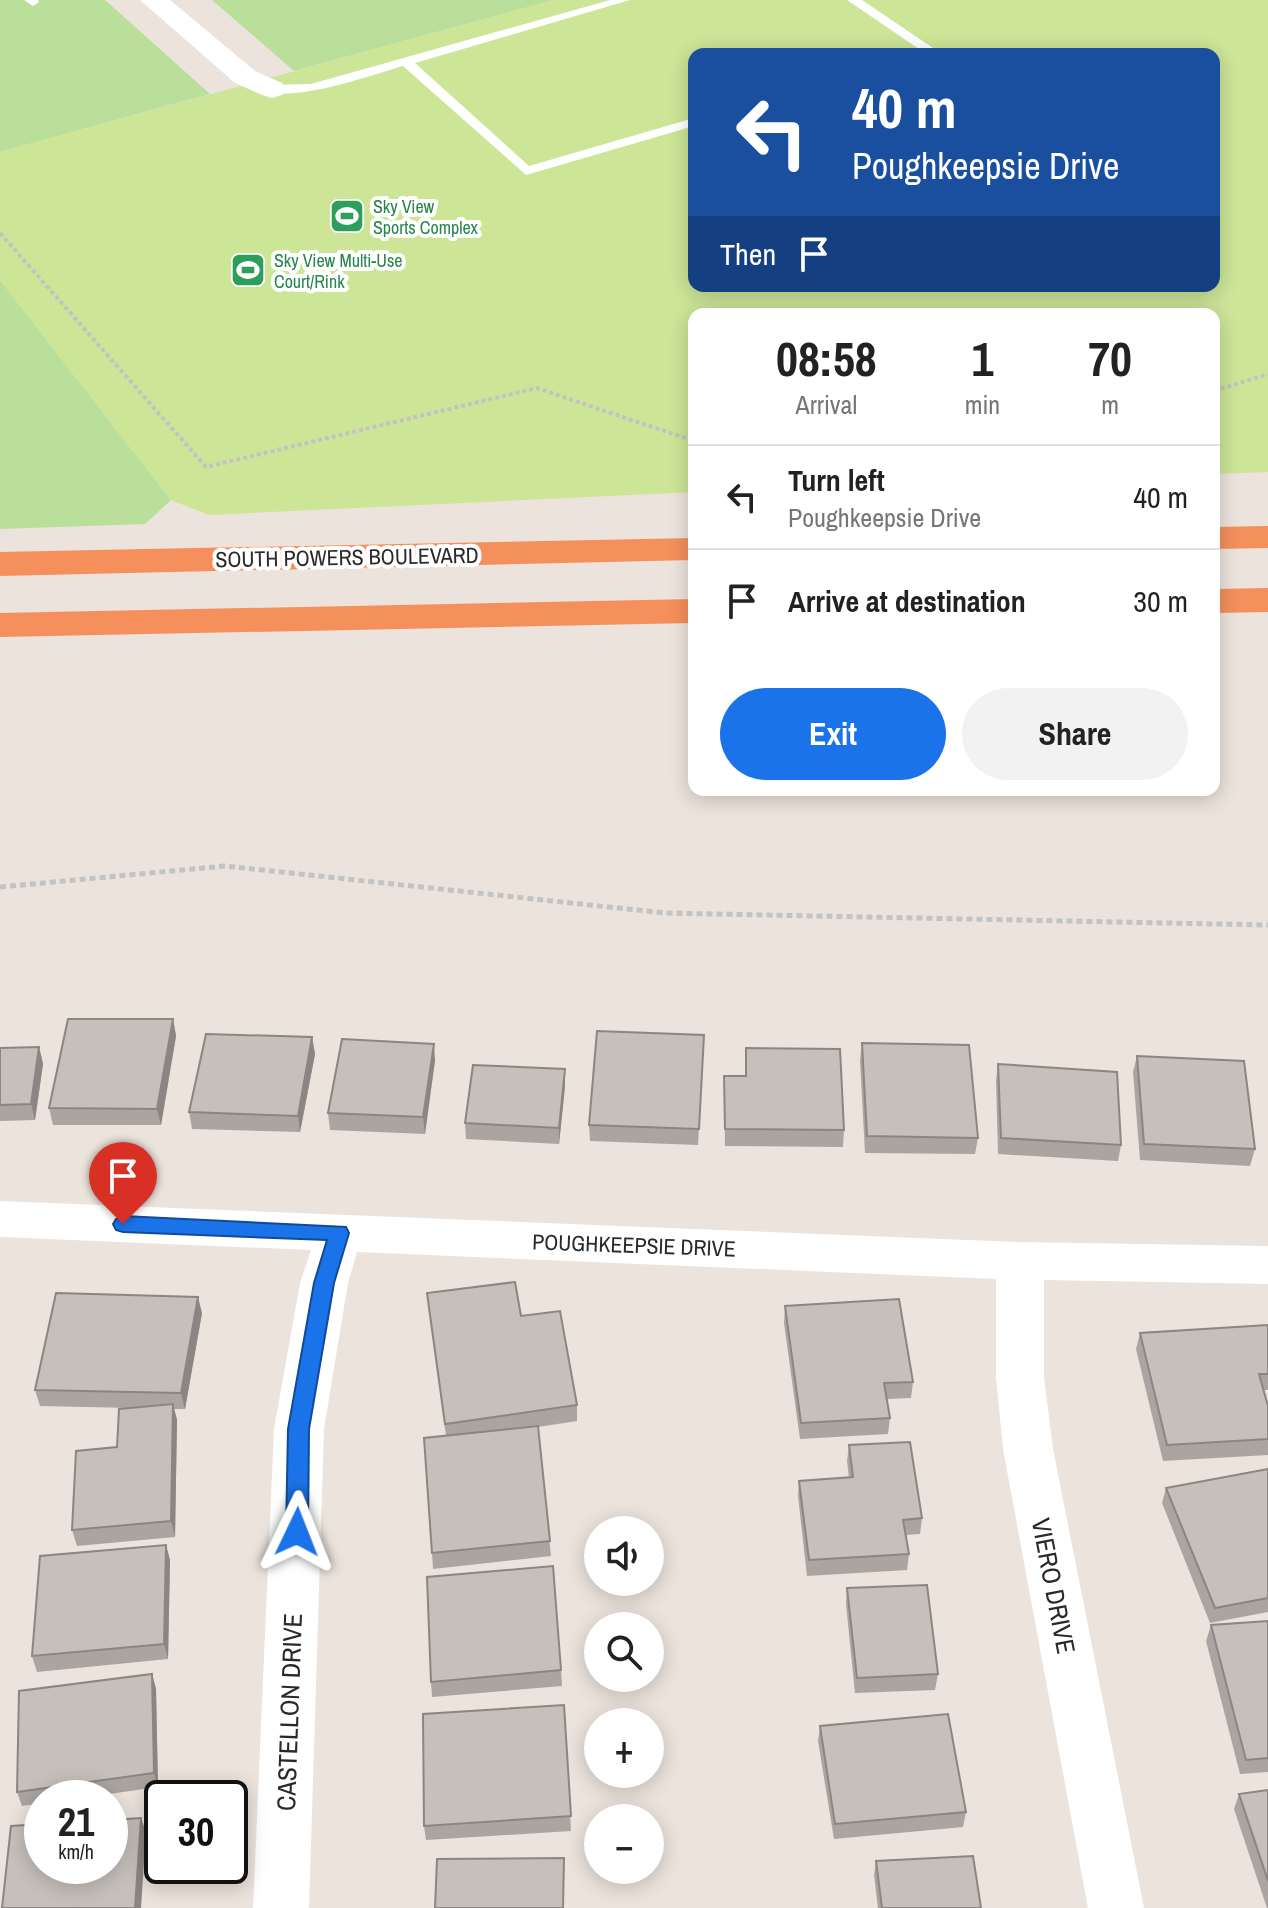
<!DOCTYPE html>
<meta charset="utf-8">
<style>
:root{--surface:#fff;--page:#f2f2f2;--text:#222;--muted:#767676;--line:#e0e0e0;--accent:#1a73e8}
body{margin:0;font-family:"Archivo Narrow",sans-serif;background:var(--page);color:var(--text);height:100vh;display:flex;flex-direction:column;font-size:30px;white-space:nowrap}
*{box-sizing:border-box;margin:0}
p{font-size:26px;color:var(--muted)}
.icon{flex:none;width:44px;height:44px;fill:none;stroke:currentColor;stroke-width:2;stroke-linecap:round;stroke-linejoin:round}
.map{position:relative;flex:1;overflow:hidden}
.sheet{position:absolute;left:688px;top:308px;width:532px;height:488px;display:flex;flex-direction:column;background:var(--surface);border-radius:16px;box-shadow:0 4px 20px #0003}
.sheet>*{flex:none}
.banner{position:absolute;left:688px;top:48px;width:532px;height:244px;border-radius:16px;box-shadow:0 4px 20px #0003;background:#1a4fa0;color:#fff;overflow:hidden}
.fabs{position:absolute;left:584px;top:1516px;display:grid;gap:16px}
.fabs a{display:grid;place-items:center;width:80px;height:80px;border-radius:50%;background:var(--surface);box-shadow:0 4px 20px #0003;font-size:40px}
.speed{position:absolute;left:24px;top:1780px;display:flex;gap:16px;font-size:40px;font-weight:700;text-align:center}
.speed>*{display:grid;place-content:center;width:104px;height:104px;border-radius:50%;background:var(--surface);box-shadow:0 4px 20px #0003;line-height:1}
.speed small{font-size:20px;font-weight:400}
.speed .limit{border:4px solid #111;border-radius:12px;background:#fff;color:#111}
.pin{position:absolute;display:grid;place-items:center;width:68px;height:68px;color:#fff;margin:-82px -34px;border-radius:50% 50% 50% 0;rotate:-45deg;box-shadow:0 0 8px #0007}
.pin .icon{rotate:45deg}
.me{position:absolute;width:88px;margin:-44px;rotate:2deg;stroke-linejoin:round;filter:drop-shadow(0 0 6px #0008)}
.turn{display:flex;align-items:center;gap:28px;height:168px;padding:0 32px;font-size:36px}
.turn .icon{width:104px;height:104px;stroke-width:2.5}
.turn b{display:block;font-size:56px;line-height:68px}
.then{display:flex;align-items:center;height:76px;padding:0 32px;background:#0003;gap:16px;font-size:30px}
.eta{display:flex;justify-content:space-evenly;align-items:center;height:136px;text-align:center}
.eta b{font-size:48px;font-weight:700;line-height:56px}
.action{display:flex;gap:16px;margin-top:auto;padding:16px 32px}
.action a{flex:1;height:92px;border-radius:48px;background:var(--accent);color:#fff;font-size:32px;font-weight:700;line-height:92px;text-align:center}
.action a+a{background:var(--page);color:var(--text)}
ul{padding:0;list-style:none}
li{display:flex;align-items:center;gap:24px;height:104px;padding:0 32px;border-top:2px solid var(--line)}
li div{flex:1}
li b{display:block;font-size:30px}
li em{font-style:normal}
.map>svg:first-child{display:block}
</style>
<div class="map">
<svg width="1268" height="1908" viewBox="0 0 1268 1908">
<rect width="100%" height="100%" fill="#ebe3dc"/>
<!-- green -->
<g fill="#b9df9b">
<path d="M0 0H105L210 94 0 152Z"/>
<path d="M212 0H554L294 71Z"/>
<path d="M0 280 171 500 145 524 0 529Z"/>
</g>
<!-- pitch -->
<path fill="#cce597" fill-rule="evenodd" d="M554 0H1268V472L1214 474V314H694V492L209 515 171 500 0 280V152ZM694 54H1214V286H694Z"/>
<g fill="none" stroke-linecap="round" stroke-linejoin="round">
<!-- path-far1 -->
<g stroke="#c3c3c3" stroke-width="4" stroke-dasharray="4 3" stroke-linecap="butt">
<path d="M0 233 206 467 537 388 694 441"/>
<path d="M1214 391 1268 374"/>
</g>
<!-- path -->
<path stroke="#c3c3c3" stroke-width="5" stroke-dasharray="6 4" stroke-linecap="butt" d="M0 887 225 866 665 913 1268 925"/>
<!-- lane -->
<g fill="#fff" fill-rule="evenodd">
<path d="M24 0H38L39 2 33 6Z"/>
<path d="M610 0H630L415 63 529 166 694 118V126L526 175 403 66C375 74 288 105 265 89L272 85 311 84Z"/>
<path d="M847 0H862L939 52 919 54 922 51Z"/>
</g>
<!-- street -->
<g fill="#fff" fill-rule="evenodd">
<path d="M140 0H170L255 71 282 83 286 89 282 95 272 98 262 95 235 83Z"/>
<path d="M0 1201 1020 1242 1268 1246V1284L1044 1280V1377L1053 1449 1144 1908H1088L1003 1449 996 1377V1279L357 1252 348 1283 324 1429 309 1908H253L274 1429 300 1283 311 1250 0 1237Z"/>
</g>
<!-- highway -->
<g fill="#f58f5c" fill-rule="evenodd">
<path d="M1268 526V548L1214 549V527Z"/>
<path d="M694 538V560L0 576V552Z"/>
<path d="M1268 588V612L1214 613V589Z"/>
<path d="M694 599V623L0 637V613Z"/>
</g>
</g>
<!-- wall -->
<g fill="#aaa5a1">
<path d="M173 1019 176 1036 161 1125H53L49 1108Z"/>
<path d="M704 1035 698 1145 590 1141 589 1125Z"/>
<path d="M312 1037 315 1054 300 1132 192 1129 189 1112Z"/>
<path d="M862 1043 978 1138 975 1154 865 1153 860 1060Z"/>
<path d="M39 1047 43 1064 35 1120 0 1121V1048Z"/>
<path d="M746 1048 844 1130 843 1147 725 1146 724 1076H745Z"/>
<path d="M1137 1056 1255 1149 1250 1166 1140 1160 1133 1072Z"/>
<path d="M435 1060 425 1134 330 1130 328 1113Z"/>
<path d="M998 1064 1121 1145 1118 1161 998 1154 996 1081Z"/>
<path d="M565 1086 559 1144 466 1139 465 1123Z"/>
<path d="M427 1293 521 1316 577 1405V1421L538 1427 551 1556 433 1569 432 1553 446 1436Z"/>
<path d="M785 1306 913 1382 911 1398 887 1399 890 1418 888 1434 800 1439 784 1323Z"/>
<path d="M202 1313 185 1409H174L177 1420 175 1537 77 1546 72 1530 117 1447 132 1408 40 1406 35 1390Z"/>
<path d="M1268 1325V1390H1263L1268 1406V1455L1163 1461 1136 1349 1140 1333Z"/>
<path d="M849 1445 922 1518 920 1534 906 1535 909 1554 907 1570 807 1576 798 1496 799 1481 849 1478 847 1461Z"/>
<path d="M1268 1469V1612L1210 1623 1162 1503 1166 1488Z"/>
<path d="M166 1545 170 1560 168 1659 37 1672 32 1656Z"/>
<path d="M847 1588 938 1674 935 1690 855 1693 846 1604Z"/>
<path d="M1268 1621V1772L1240 1774 1206 1641 1211 1625Z"/>
<path d="M561 1670 562 1686 432 1697 431 1682Z"/>
<path d="M152 1674 156 1689 158 1787 81 1798H42V1803L22 1806 17 1792Z"/>
<path d="M564 1705 571 1831 426 1840 424 1826Z"/>
<path d="M820 1726 966 1812 963 1827 834 1839 818 1741Z"/>
<path d="M1268 1790V1908H1267L1234 1809 1239 1794Z"/>
<path d="M876 1861 981 1908H878L874 1875Z"/>
</g>
<!-- shaded-wall -->
<g fill="#8b8683">
<path d="M173 1019 176 1036 161 1125 157 1109Z"/>
<path d="M312 1037 315 1054 300 1132 298 1116Z"/>
<path d="M434 1044 435 1060 425 1134 423 1117Z"/>
<path d="M39 1047 43 1064 35 1120 31 1104Z"/>
<path d="M565 1069V1086L559 1144V1128Z"/>
<path d="M198 1297 202 1313 185 1409 181 1393Z"/>
<path d="M173 1404 177 1420 175 1537 171 1521Z"/>
<path d="M166 1545 170 1560 168 1659 164 1644Z"/>
<path d="M152 1674 156 1689 158 1787 154 1773Z"/>
<path d="M141 1818 146 1832 141 1908H135Z"/>
</g>
<!-- building -->
<g fill="#c6c0bb" stroke="#8b8683" stroke-width="2">
<path d="M68 1019H173L157 1109 49 1108Z"/>
<path d="M597 1031 704 1035 699 1129 589 1125Z"/>
<path d="M206 1034 312 1037 298 1116 189 1112Z"/>
<path d="M342 1039 434 1044 423 1117 328 1113Z"/>
<path d="M862 1043 969 1045 978 1138 867 1136Z"/>
<path d="M39 1047 31 1104 0 1105V1048Z"/>
<path d="M746 1048 840 1049 844 1130 725 1129 724 1076H746Z"/>
<path d="M1137 1056 1244 1061 1255 1149 1144 1144Z"/>
<path d="M998 1064 1117 1072 1121 1145 1001 1138Z"/>
<path d="M473 1065 565 1069 559 1128 465 1123Z"/>
<path d="M515 1282 521 1316 560 1311 577 1405 445 1424 427 1293Z"/>
<path d="M56 1293 198 1297 181 1393 35 1390Z"/>
<path d="M899 1299 913 1382 884 1383 890 1418 801 1423 785 1306Z"/>
<path d="M1268 1325V1374H1259L1268 1406V1439L1167 1445 1140 1333Z"/>
<path d="M173 1404 171 1521 72 1530 76 1451 117 1447 119 1409Z"/>
<path d="M538 1426 550 1541 432 1553 424 1438Z"/>
<path d="M910 1442 922 1518 903 1520 909 1554 809 1560 799 1481 853 1477 849 1445Z"/>
<path d="M1268 1469V1598L1215 1608 1166 1488Z"/>
<path d="M166 1545 164 1644 32 1656 40 1556Z"/>
<path d="M553 1566 561 1670 431 1682 427 1577Z"/>
<path d="M927 1585 938 1674 857 1678 847 1588Z"/>
<path d="M1268 1621V1758L1246 1760 1211 1625Z"/>
<path d="M152 1674 154 1773 17 1792 19 1691Z"/>
<path d="M564 1705 571 1816 424 1826 423 1714Z"/>
<path d="M948 1714 966 1812 835 1824 820 1726Z"/>
<path d="M1268 1790V1881L1239 1794Z"/>
<path d="M141 1818 135 1908H2L11 1826 42 1824V1866H110V1820Z"/>
<path d="M973 1856 981 1908H882L876 1861Z"/>
<path d="M564 1858 563 1908H435L437 1859Z"/>
</g>
<!-- route -->
<path fill="#1a73e8" stroke="#114b97" stroke-width="2" d="M123 1216 346 1227 349 1233 334 1283 309 1429 308 1532 305 1539 297 1542 289 1539 286 1532 288 1429 314 1283 327 1240 123 1232 116 1230 113 1224 116 1219Z"/>
<!-- icons -->
<defs>
<g id="stadium-square" transform="scale(1.8)"><rect x="-9" y="-9" width="18" height="18" rx="4" fill="#2e9e5b" stroke="#fff"/><path d="M0-5a6.5 5 0 1 0 0 10a6.5 5 0 1 0 0-10ZM-3.5-1.8h7v3.6h-7Z" fill="#fff"/></g>
</defs>
<g fill-rule="evenodd">
<use href="#stadium-square" x="347" y="216"/>
<use href="#stadium-square" x="248" y="270"/>
</g>
<g text-anchor="middle" dominant-baseline="central" stroke-width="8" stroke-linejoin="round" paint-order="stroke">
<!-- far-leisure labels -->
<g font-size="18" fill="#27864d" stroke="#fff" text-anchor="start">
<text x="373" y="206">Sky View<tspan x="373" dy="21">Sports Complex</tspan></text>
<text x="274" y="260">Sky View Multi-Use<tspan x="274" dy="21">Court/Rink</tspan></text>
</g>
<!-- street labels -->
<g font-size="22" fill="#292929" stroke="#fff">
<text transform="translate(347 557) rotate(-1)">SOUTH POWERS BOULEVARD</text>
<text transform="translate(634 1245) rotate(2)">POUGHKEEPSIE DRIVE</text>
</g>
<!-- near-street labels -->
<g font-size="26" fill="#292929" stroke="#fff">
<text transform="translate(1054 1586) rotate(79)">VIERO DRIVE</text>
<text transform="translate(289 1712) rotate(-88)">CASTELLON DRIVE</text>
</g>
</g>
</svg>
<div class="fabs">
<a><svg class="icon" aria-label="sound" viewBox="0 0 24 24"><path d="M4 9h4l5-4v14l-5-4H4zM17 9q2 3 0 6"/></svg></a>
<a><svg class="icon" aria-label="search" viewBox="0 0 24 24"><circle cx="10" cy="10" r="6"/><path d="M15 15l6 6"/></svg></a>
<a>+</a>
<a>−</a>
</div>
<div class="speed"><div>21<small>km/h</small></div><div class="limit">30</div></div>
<div class="pin" style="left:123px;top:1224px;background:#d93025"><svg class="icon" aria-label="arrive" viewBox="0 0 24 24"><path d="M6 21V4h12l-3 4 3 4H6"/></svg></div>
<svg class="me" style="left:297px;top:1532px" viewBox="-20 -20 40 40"><path d="M0-17L14 15 0 8-14 15z" fill="#1a73e8" stroke="#fff" stroke-width="4"/></svg>
<div class="banner">
<div class="turn"><svg class="icon" aria-label="left" viewBox="0 0 24 24"><path d="M17 20v-9H6M10 6l-5 5 5 5"/></svg><div><b>40 m</b>Poughkeepsie Drive</div></div>
<div class="then">Then<svg class="icon" aria-label="arrive" viewBox="0 0 24 24"><path d="M6 21V4h12l-3 4 3 4H6"/></svg></div>
</div>
<section class="sheet">
<div class="eta">
<div><b>08:58</b><p>Arrival</p></div>
<div><b>1</b><p>min</p></div>
<div><b>70</b><p>m</p></div>
</div>
<ul>
<li><svg class="icon" aria-label="left" viewBox="0 0 24 24"><path d="M17 20v-9H6M10 6l-5 5 5 5"/></svg><div><b>Turn left</b><p>Poughkeepsie Drive</p></div><em>40 m</em></li>
<li><svg class="icon" aria-label="arrive" viewBox="0 0 24 24"><path d="M6 21V4h12l-3 4 3 4H6"/></svg><div><b>Arrive at destination</b></div><em>30 m</em></li>
</ul>
<div class="action"><a>Exit</a><a>Share</a></div>
</section>
</div>
